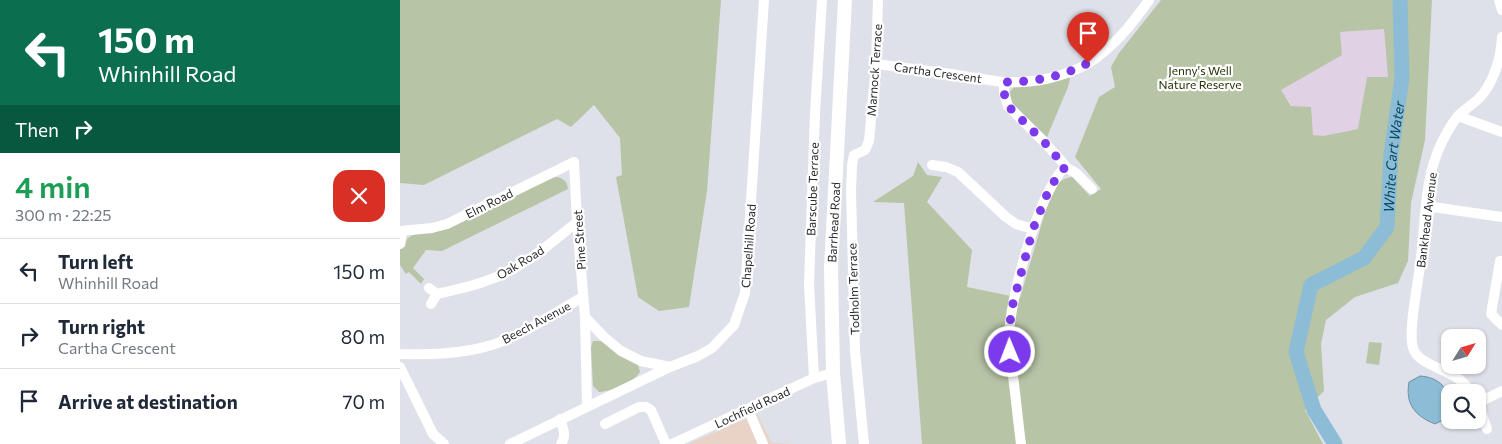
<!DOCTYPE html>
<meta charset="utf-8">
<style>
:root{--surface:#fff;--page:#f6f6f7;--text:#1f2937;--muted:#747a83;--line:#e0e1e3}
body{margin:0;font-family:Commissioner,sans-serif;background:var(--page);color:var(--text);height:100vh;display:flex;flex-direction:column;font-size:19px;white-space:nowrap}
*{box-sizing:border-box;margin:0}
p{font-size:16px;color:var(--muted)}
.icon{flex:none;width:28px;height:28px;fill:none;stroke:currentColor;stroke-width:2;stroke-linecap:round;stroke-linejoin:round}
.map{position:relative;flex:1;overflow:hidden}
.details{display:flex;flex-direction:column;background:var(--surface);width:400px}
.details>*{flex:none}
.top-card{background:#0b6e4f;color:#fff;overflow:hidden}
.needle{width:32px;rotate:53deg}
.buttons{position:absolute;left:1041px;top:329px;display:grid;gap:10px}
.buttons a{display:grid;place-items:center;width:45px;height:45px;border-radius:10px;background:var(--surface);box-shadow:0 1px 4px #0004;font-size:25px}
.pin{position:absolute;display:grid;place-items:center;width:42px;height:42px;color:#fff;margin:-51px -21px;border-radius:50% 50% 50% 0;rotate:-45deg;box-shadow:0 0 5px #0007}
.pin .icon{rotate:45deg}
.me{position:absolute;width:55px;margin:-28px;rotate:359deg;stroke-linejoin:round;filter:drop-shadow(0 0 4px #0008)}
.turn{display:flex;align-items:center;gap:18px;height:105px;padding:0 15px;font-size:22px}
.turn .icon{width:65px;height:65px;stroke-width:2.5}
.turn b{display:block;font-size:35px;line-height:42px}
.then{display:flex;align-items:center;height:48px;padding:0 15px;background:#0003;gap:10px;font-size:19px}
.round{display:grid;place-items:center;flex:none;width:52px;height:52px;border-radius:15px;background:var(--page)}
.summary{display:flex;align-items:center;justify-content:space-between;height:85px;padding:0 15px}
h1{font-size:30px;font-weight:600;line-height:38px;color:#1e9e55}
ul{padding:0;list-style:none}
li{display:flex;align-items:center;gap:15px;height:65px;padding:0 15px;border-top:1px solid var(--line)}
li div{flex:1}
li b{display:block;font-size:19px}
li em{font-style:normal}
main{display:flex;flex:1;min-height:0}
.map>svg:first-child{display:block}
</style>
<main>
<section class="details">
<div class="top-card">
<div class="turn"><svg class="icon" aria-label="left" viewBox="0 0 24 24"><path d="M17 20v-9H6M10 6l-5 5 5 5"/></svg><div><b>150 m</b>Whinhill Road</div></div>
<div class="then">Then<svg class="icon" aria-label="right" viewBox="0 0 24 24"><path d="M7 20v-9h11M14 6l5 5-5 5"/></svg></div>
</div>
<div class="summary"><div><h1>4 min</h1><p>300 m · 22:25</p></div><a class="round" style="background:#d93025;color:#fff"><svg class="icon" aria-label="close" viewBox="0 0 24 24"><path d="M6 6l12 12M18 6L6 18"/></svg></a></div>
<ul>
<li><svg class="icon" aria-label="left" viewBox="0 0 24 24"><path d="M17 20v-9H6M10 6l-5 5 5 5"/></svg><div><b>Turn left</b><p>Whinhill Road</p></div><em>150 m</em></li>
<li><svg class="icon" aria-label="right" viewBox="0 0 24 24"><path d="M7 20v-9h11M14 6l5 5-5 5"/></svg><div><b>Turn right</b><p>Cartha Crescent</p></div><em>80 m</em></li>
<li><svg class="icon" aria-label="arrive" viewBox="0 0 24 24"><path d="M6 21V4h12l-3 4 3 4H6"/></svg><div><b>Arrive at destination</b></div><em>70 m</em></li>
</ul>
</section>
<div class="map">
<svg width="1102" height="444" viewBox="0 0 1102 444">
<rect width="100%" height="100%" fill="#dee1e9"/>
<!-- industrial -->
<path fill="#e0d1e4" d="M984 29 988 77H967L959 129 923 136 913 135 881 90 941 55 940 32Z"/>
<!-- education -->
<path fill="#e9d2c6" d="M357 414 372 443 394 444H288Z"/>
<!-- green -->
<g fill="#b7c4a6" fill-rule="evenodd">
<path d="M0 0H321L307 191 289 307 259 311 238 297 216 177 222 175 220 138 194 105 171 127 157 119 24 185 0 183Z"/>
<path d="M761 0H1032L1025 140 1011 203 1008 261 998 283 955 297 926 320 921 344 924 391 905 410 923 444H522L504 203 473 202 513 176 518 162 527 175 542 177 527 202 572 250 567 287 620 298 650 195C655 186 661 178 672 177L690 196 701 189 675 157 699 97 715 87 711 67 719 53ZM984 29 988 77H967L958 129 923 136 913 135 911 107 891 106 881 90 942 55 940 32Z"/>
<path d="M669 76 670 79 668 87 647 137 611 102 610 92 614 87Z"/>
<path d="M153 177C162 177 167 180 168 189L42 251 26 250 13 268 24 279 21 284 9 272 6 274 0 265V247H5L7 239 11 236Z"/>
<path d="M193 341H201L238 364 240 372C233 383 212 391 199 392L193 386 191 347Z"/>
<path d="M969 342 982 343 979 365 966 363Z"/>
</g>
<!-- water -->
<path fill="#8dbcd6" stroke="#6e90a3" d="M1020 376C1034 377 1041 382 1050 394V413L1043 420 1035 424C1015 416 1005 404 1009 382Z"/>
<g fill="none" stroke-linecap="round" stroke-linejoin="round">
<!-- river -->
<path stroke="#8dbcd6" stroke-width="15" id="s1" d="M935 444 914 410 896 352 911 285 964 258 987 227 991 154 1002 78 1000 0"/>
<!-- minor -->
<g stroke="#fff" stroke-width="10">
<path d="M1099 0 1102 10"/>
<path d="M476 64C501 67 526 71 551 74 569 77 587 80 604 82 632 84 665 77 689 63 714 47 732 24 749 0"/>
<path d="M604 82V93L608 106 646 144 664 164 665 167 676 173 692 189"/>
<path d="M1058 116 1102 132"/>
<path d="M532 165 546 167 558 172 606 217 616 224 633 229"/>
<path d="M1026 206 1102 217"/>
<path d="M0 231 32 228 47 224 174 162 177 222 185 317 204 337 221 351 241 361 270 367"/>
<path d="M0 244 2 231"/>
<path d="M1102 261H1100L1091 314 1102 325"/>
<path d="M29 288 37 294C53 290 70 287 86 281 120 270 149 245 177 222"/>
<path d="M31 304 37 294"/>
<path d="M185 317 187 406"/>
<path d="M0 354C32 355 64 354 95 344 126 333 154 313 183 297"/>
<path d="M0 367 33 434 44 444"/>
<path d="M414 378 409 284 415 113 422 0"/>
<path d="M1071 392C1067 386 1062 381 1056 377 1044 369 1016 362 1013 348 1008 330 1018 285 1020 265 1026 224 1023 180 1042 142 1046 134 1052 123 1058 116 1065 108 1076 103 1083 94 1095 78 1101 56 1102 37"/>
<path d="M1078 402 1087 429"/>
<path d="M1078 403 1102 391"/>
<path d="M348 409 363 444"/>
<path d="M160 419C163 429 167 435 161 444"/>
<path d="M205 424 239 407H246L251 410 266 444"/>
<path d="M110 444 270 367 298 356 312 348 334 325 345 293 364 0"/>
<path d="M272 444 414 378 433 373"/>
<path d="M464 444 455 351 451 191 452 165 454 155 465 150 469 141 476 64 478 0"/>
<path d="M621 444C618 421 616 399 613 376 612 364 609 351 609 338 609 301 638 193 665 167"/>
</g>
<!-- major -->
<path stroke="#fff" stroke-width="14" id="s2" d="M439 444 433 373 431 268 445 0"/>
</g>
<g fill="none" stroke-linecap="round" stroke-linejoin="round">
<!-- route -->
<path stroke="#7c3aed" stroke-width="9" stroke-dasharray="0 16.2" d="M610 352V326L611 311 633 229 650 187 665 167 646 144 608 106 604 93V82C634 82 662 77 688 63"/>
</g>
<g text-anchor="middle" dominant-baseline="central" stroke-width="4.5" stroke-linejoin="round" paint-order="stroke">
<!-- street labels -->
<g font-size="12" fill="#27282b" stroke="#fff">
<text transform="translate(474 70) rotate(-86)">Marnock Terrace</text>
<text transform="translate(538 72) rotate(8)">Cartha Crescent</text>
<text transform="translate(412 189) rotate(-88)">Barscube Terrace</text>
<text transform="translate(89 203) rotate(-26)">Elm Road</text>
<text transform="translate(1026 220) rotate(-83)">Bankhead Avenue</text>
<text stroke="none"><textPath href="#s2" startOffset="222">Barrhead Road</textPath></text>
<text transform="translate(179 240) rotate(-94)">Pine Street</text>
<text transform="translate(348 246) rotate(-86)">Chapelhill Road</text>
<text transform="translate(120 262) rotate(-31)">Oak Road</text>
<text transform="translate(453 289) rotate(-92)">Todholm Terrace</text>
<text transform="translate(136 322) rotate(-28)">Beech Avenue</text>
<text transform="translate(352 407) rotate(-25)">Lochfield Road</text>
</g>
<!-- park labels -->
<g font-size="12" fill="#233302" stroke="#fff">
<text x="800" y="70">Jenny's Well<tspan x="800" dy="14">Nature Reserve</tspan></text>
</g>
<!-- water labels -->
<g font-size="14" font-style="italic" fill="#064761" stroke="#fff">
<text stroke="none"><textPath href="#s1" startOffset="338">White Cart Water</textPath></text>
</g>
</g>
</svg>
<div class="buttons">
<a><svg class="needle" viewBox="-14 -14 28 28"><path d="M0-13l5 13h-10z" fill="#e53935"/><path d="M0 13l5-13h-10z" fill="#747a83"/></svg></a>
<a><svg class="icon" aria-label="search" viewBox="0 0 24 24"><circle cx="10" cy="10" r="6"/><path d="M15 15l6 6"/></svg></a>
</div>
<div class="pin" style="left:688px;top:63px;background:#d93025"><svg class="icon" aria-label="arrive" viewBox="0 0 24 24"><path d="M6 21V4h12l-3 4 3 4H6"/></svg></div>
<svg class="me" style="left:610px;top:352px" viewBox="-20 -20 40 40"><circle r="17" fill="#7c3aed" stroke="#fff" stroke-width="3"/><path d="M0-11L8 9 0 5-8 9z" fill="#fff"/></svg>
</div>
</main>
